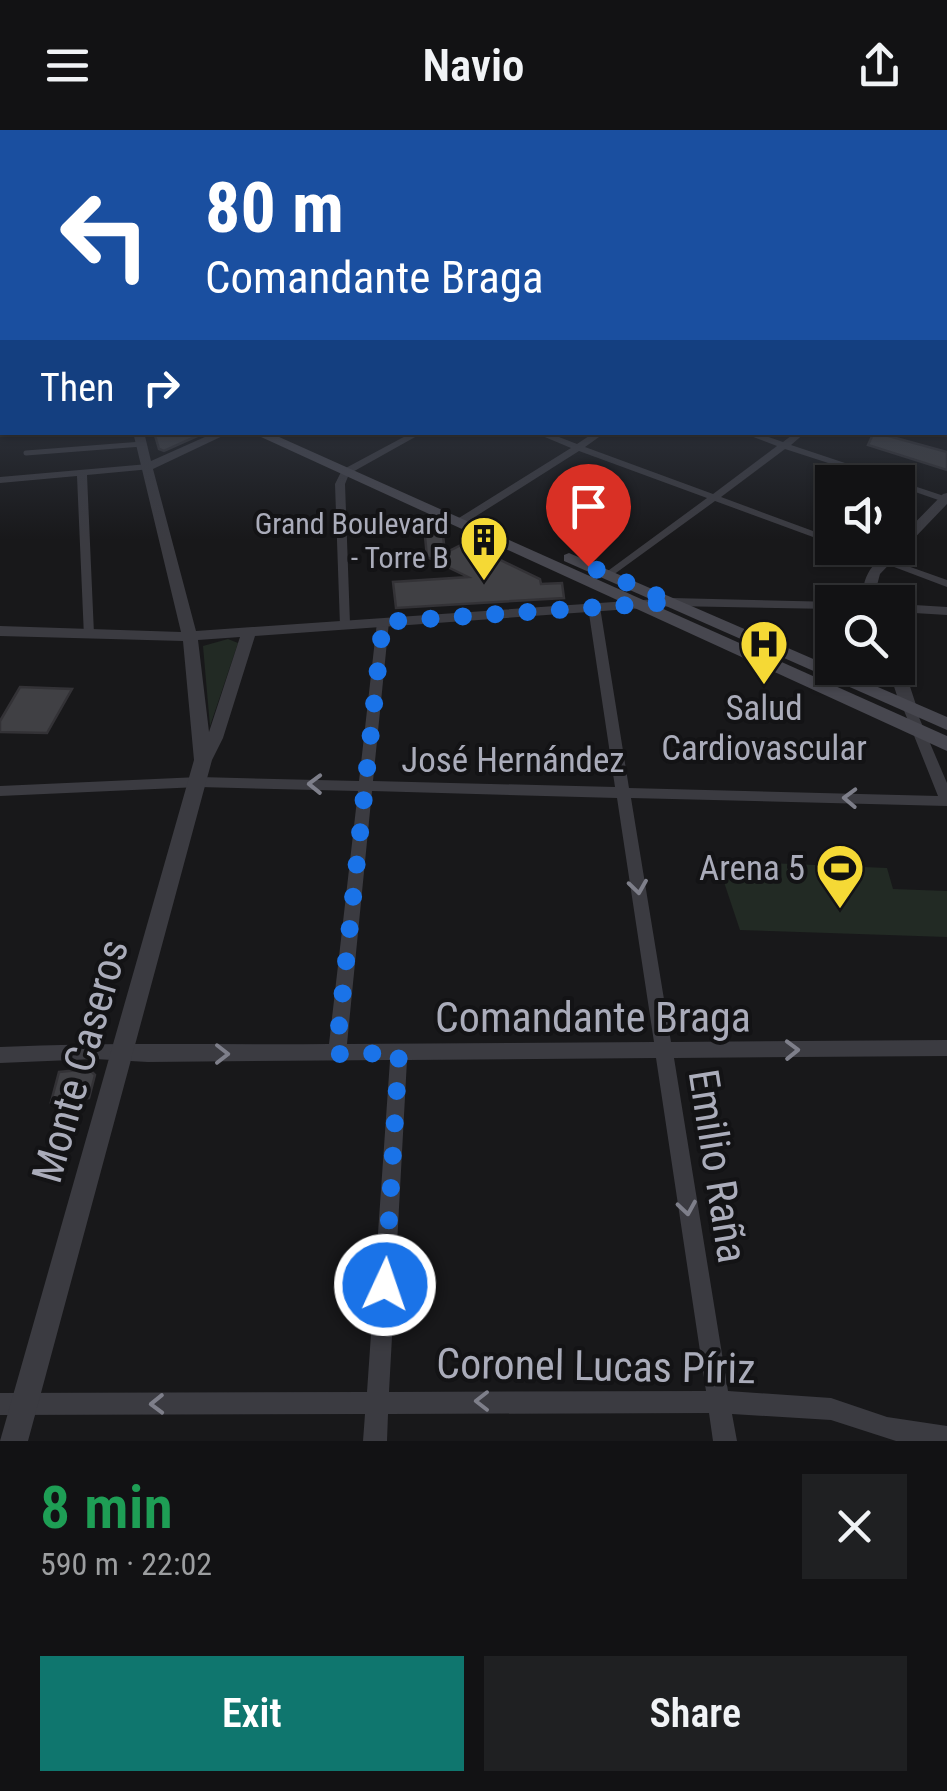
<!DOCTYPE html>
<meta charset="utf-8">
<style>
:root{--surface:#121214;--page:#1f2022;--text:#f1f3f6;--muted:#9c9ea0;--line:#313234;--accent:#0f766e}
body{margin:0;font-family:"Roboto Condensed",sans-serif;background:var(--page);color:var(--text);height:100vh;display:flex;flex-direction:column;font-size:38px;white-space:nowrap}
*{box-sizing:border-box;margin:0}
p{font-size:32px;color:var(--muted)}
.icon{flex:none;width:55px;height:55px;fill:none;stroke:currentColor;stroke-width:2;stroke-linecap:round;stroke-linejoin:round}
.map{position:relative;height:1311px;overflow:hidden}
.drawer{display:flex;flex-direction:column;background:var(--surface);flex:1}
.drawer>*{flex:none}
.top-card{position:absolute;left:0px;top:0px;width:948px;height:305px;box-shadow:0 2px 8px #0004,0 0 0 2px var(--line);background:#1a4fa0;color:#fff;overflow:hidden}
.controls{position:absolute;left:815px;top:335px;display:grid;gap:20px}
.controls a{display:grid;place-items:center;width:100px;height:100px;border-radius:0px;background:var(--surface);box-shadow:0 2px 8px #0004,0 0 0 2px var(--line);font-size:50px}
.pin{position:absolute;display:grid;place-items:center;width:85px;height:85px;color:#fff;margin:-102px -42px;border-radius:50% 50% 50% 0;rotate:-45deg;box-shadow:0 0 10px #0007}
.pin .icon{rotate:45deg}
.me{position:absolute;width:110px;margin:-55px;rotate:3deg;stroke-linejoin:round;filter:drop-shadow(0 0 8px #0008)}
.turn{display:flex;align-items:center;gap:35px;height:210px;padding:0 40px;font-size:45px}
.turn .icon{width:130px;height:130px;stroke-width:2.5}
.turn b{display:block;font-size:70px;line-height:85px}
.then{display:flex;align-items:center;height:95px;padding:0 40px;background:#0003;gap:20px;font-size:38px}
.round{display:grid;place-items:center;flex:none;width:105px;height:105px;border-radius:0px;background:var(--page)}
.headline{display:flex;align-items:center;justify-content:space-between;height:170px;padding:0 40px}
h1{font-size:60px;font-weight:600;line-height:75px;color:#1e9e55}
.primary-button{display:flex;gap:20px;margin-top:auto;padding:20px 40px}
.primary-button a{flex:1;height:115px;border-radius:0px;background:var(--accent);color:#fff;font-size:40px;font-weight:600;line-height:115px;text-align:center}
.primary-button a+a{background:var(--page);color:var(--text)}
header{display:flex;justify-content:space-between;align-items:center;height:130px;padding:0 40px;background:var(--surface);font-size:45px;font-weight:600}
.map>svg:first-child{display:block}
</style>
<header><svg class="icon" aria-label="menu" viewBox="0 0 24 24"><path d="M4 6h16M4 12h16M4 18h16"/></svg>Navio<svg class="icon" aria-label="share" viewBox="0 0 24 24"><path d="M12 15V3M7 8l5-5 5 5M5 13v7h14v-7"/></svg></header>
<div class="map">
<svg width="947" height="1311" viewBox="0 0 947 1311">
<rect width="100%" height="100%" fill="#18181a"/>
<!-- green -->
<g fill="#222a24">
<path d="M228 509 238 513 210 596 203 516Z"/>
<path d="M717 731 887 738 893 759 947 761V807L740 800Z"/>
</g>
<!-- building -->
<g fill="#404044" stroke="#333236" stroke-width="2.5">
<path d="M154 302H206L164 321 159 319Z"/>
<path d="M874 302 947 322V340L868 315Z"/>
<path d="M424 396 443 405 445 423 465 413 540 449 541 454 562 453 564 468 396 478 393 452 468 447 427 427Z"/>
<path d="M20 557 72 559 47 603 0 602V591Z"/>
<path d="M89 939 95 945 89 968 51 972 59 942Z"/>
</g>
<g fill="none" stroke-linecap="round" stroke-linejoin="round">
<!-- service -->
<path stroke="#3b3b41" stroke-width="5" d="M26 323 142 314"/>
<!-- minor -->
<g fill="#3b3b41" fill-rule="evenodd">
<rect x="0" y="263" width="2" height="5"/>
<rect x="945" y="282" width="2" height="6"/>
<path d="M413 302H424L349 344 345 354 350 494 344 497 340 496 335 354 342 340Z"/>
<path d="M533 302H546L577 314 595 302H606L585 317 713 364 777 316 740 302H754L783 312 796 302H806L791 315 947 367V373L898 356V352H887L785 319 721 367 832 408V414L715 371 609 448 605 447V443L707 368 579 321 462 395H454V391L571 318Z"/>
<path d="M148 334 153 337 151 339 87 345 94 504 92 507H84L77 346 0 353V347Z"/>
<path d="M844 418H857L947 450V457Z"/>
<path d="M594 474 600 477 629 658 938 666 903 578 909 574 915 578 947 653V676L631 668 671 912 947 910V926L674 928 728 1261 831 1268 887 1287 947 1296V1311H896L831 1290 732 1284 737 1311H713L709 1283 388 1284 387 1311H363L365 1284 0 1285V1263L367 1262 390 930 148 932 95 929 0 933V917C110 912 219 915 329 914L358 661 199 657 0 666V656L199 647 359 651 377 492 383 489 389 492 373 651 615 657 588 477ZM372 661 617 668 654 912 347 914ZM656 928 706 1261 389 1262 407 930Z"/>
</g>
<!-- tertiary -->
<g fill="#3b3b41" fill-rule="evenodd">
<path d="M133 302H144L151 331 216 302H231L153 339 196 501 672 468 837 472H832V479L672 476 255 506 223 608 212 630 28 1311H0L194 630 183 511 0 506V496L181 502ZM240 507 209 602 198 510Z"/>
<path d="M947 363V374L880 444 876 459 879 472H865C859 447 873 435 890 418H898V410L943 364Z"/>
<path d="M898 474 947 477V485L898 482Z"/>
<path d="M898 533 904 538 917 578 915 582 909 583 901 578 888 538H898Z"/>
</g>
<!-- secondary -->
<g fill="#47474f" fill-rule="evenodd">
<path d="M250 302H268L947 606V621Z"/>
<path d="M569 423 947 587V600L564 431V425Z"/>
</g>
</g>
<!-- one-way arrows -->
<defs><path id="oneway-chevron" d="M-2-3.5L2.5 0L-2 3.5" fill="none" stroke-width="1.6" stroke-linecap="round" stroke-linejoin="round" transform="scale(2.5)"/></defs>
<g stroke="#7e7f8a">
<use href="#oneway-chevron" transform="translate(315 654) rotate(-179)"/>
<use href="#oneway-chevron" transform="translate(850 668) rotate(-178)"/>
<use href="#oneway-chevron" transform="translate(638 757) rotate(82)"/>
<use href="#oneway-chevron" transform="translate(792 920) rotate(-1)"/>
<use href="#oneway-chevron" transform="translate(222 924)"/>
<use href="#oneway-chevron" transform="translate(687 1078) rotate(81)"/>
<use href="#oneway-chevron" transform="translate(482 1271) rotate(180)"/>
<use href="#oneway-chevron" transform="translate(157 1274) rotate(179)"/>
</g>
<!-- sky -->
<linearGradient id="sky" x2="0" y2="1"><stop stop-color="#0d0d0e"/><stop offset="0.55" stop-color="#373d49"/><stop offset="1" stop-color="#373d49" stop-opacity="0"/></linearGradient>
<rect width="947" height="410" fill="url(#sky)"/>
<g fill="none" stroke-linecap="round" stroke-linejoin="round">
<!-- route -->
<path stroke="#1a73e8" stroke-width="18" stroke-dasharray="0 32.4" d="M385 1155 399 923 336 924 383 492 672 472 588 436"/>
</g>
<!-- icons -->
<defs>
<g id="building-pin" transform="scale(2.5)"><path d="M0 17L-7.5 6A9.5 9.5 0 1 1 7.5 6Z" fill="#f5d935" stroke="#131315"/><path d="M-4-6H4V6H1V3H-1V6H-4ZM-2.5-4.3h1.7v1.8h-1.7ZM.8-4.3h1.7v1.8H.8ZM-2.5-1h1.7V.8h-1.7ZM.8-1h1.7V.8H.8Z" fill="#111"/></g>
<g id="hospital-pin" transform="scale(2.5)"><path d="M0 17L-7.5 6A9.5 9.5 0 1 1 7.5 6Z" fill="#f5d935" stroke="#131315"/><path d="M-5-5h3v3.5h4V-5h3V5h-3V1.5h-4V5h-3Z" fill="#111"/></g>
<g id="stadium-pin" transform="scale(2.5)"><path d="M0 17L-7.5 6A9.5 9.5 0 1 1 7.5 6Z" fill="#f5d935" stroke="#131315"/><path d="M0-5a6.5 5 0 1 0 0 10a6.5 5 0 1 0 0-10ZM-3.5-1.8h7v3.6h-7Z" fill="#111"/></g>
</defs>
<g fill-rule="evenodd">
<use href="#building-pin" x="484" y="410"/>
<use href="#hospital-pin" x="764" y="514"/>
<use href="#stadium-pin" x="840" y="738"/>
</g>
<g text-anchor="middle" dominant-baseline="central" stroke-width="8" stroke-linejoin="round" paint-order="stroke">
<!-- far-poi labels -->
<g font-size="30" fill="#aaacba" stroke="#131315" text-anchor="end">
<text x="449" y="393">Grand Boulevard<tspan x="449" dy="34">- Torre B</tspan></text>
</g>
<!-- poi labels -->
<g font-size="35" fill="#aaacba" stroke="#131315">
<text x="764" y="578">Salud<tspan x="764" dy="40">Cardiovascular</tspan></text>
<text x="805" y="738" text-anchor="end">Arena 5</text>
</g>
<!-- street labels -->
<g font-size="35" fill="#aaacba" stroke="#131315">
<text x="513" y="630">José Hernández</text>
</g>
<!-- near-street labels -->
<g font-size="42" fill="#aaacba" stroke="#131315">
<text x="593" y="887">Comandante Braga</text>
<text transform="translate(80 931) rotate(-74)">Monte Caseros</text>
<text transform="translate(718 1036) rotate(81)">Emilio Raña</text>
<text transform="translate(596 1236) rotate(1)">Coronel Lucas Píriz</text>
</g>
</g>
</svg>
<div class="controls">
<a><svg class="icon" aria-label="sound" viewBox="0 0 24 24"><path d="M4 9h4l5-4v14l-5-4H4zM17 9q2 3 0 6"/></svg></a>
<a><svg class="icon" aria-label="search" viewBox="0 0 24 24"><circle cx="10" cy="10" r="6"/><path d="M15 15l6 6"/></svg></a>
</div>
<div class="pin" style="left:588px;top:436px;background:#d93025"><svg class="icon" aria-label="arrive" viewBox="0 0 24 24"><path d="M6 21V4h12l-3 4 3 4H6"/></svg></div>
<svg class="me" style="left:385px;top:1155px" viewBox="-20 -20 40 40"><circle r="17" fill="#1a73e8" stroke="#fff" stroke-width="3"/><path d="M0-11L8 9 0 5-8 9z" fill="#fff"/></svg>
<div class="top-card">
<div class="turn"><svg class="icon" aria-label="left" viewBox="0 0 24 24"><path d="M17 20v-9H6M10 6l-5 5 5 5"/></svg><div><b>80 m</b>Comandante Braga</div></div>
<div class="then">Then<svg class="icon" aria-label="right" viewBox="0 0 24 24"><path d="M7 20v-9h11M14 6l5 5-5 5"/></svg></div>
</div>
</div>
<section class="drawer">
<div class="headline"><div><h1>8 min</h1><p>590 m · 22:02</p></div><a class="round"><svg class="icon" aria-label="close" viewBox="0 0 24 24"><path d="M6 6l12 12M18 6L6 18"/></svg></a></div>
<div class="primary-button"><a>Exit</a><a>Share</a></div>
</section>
